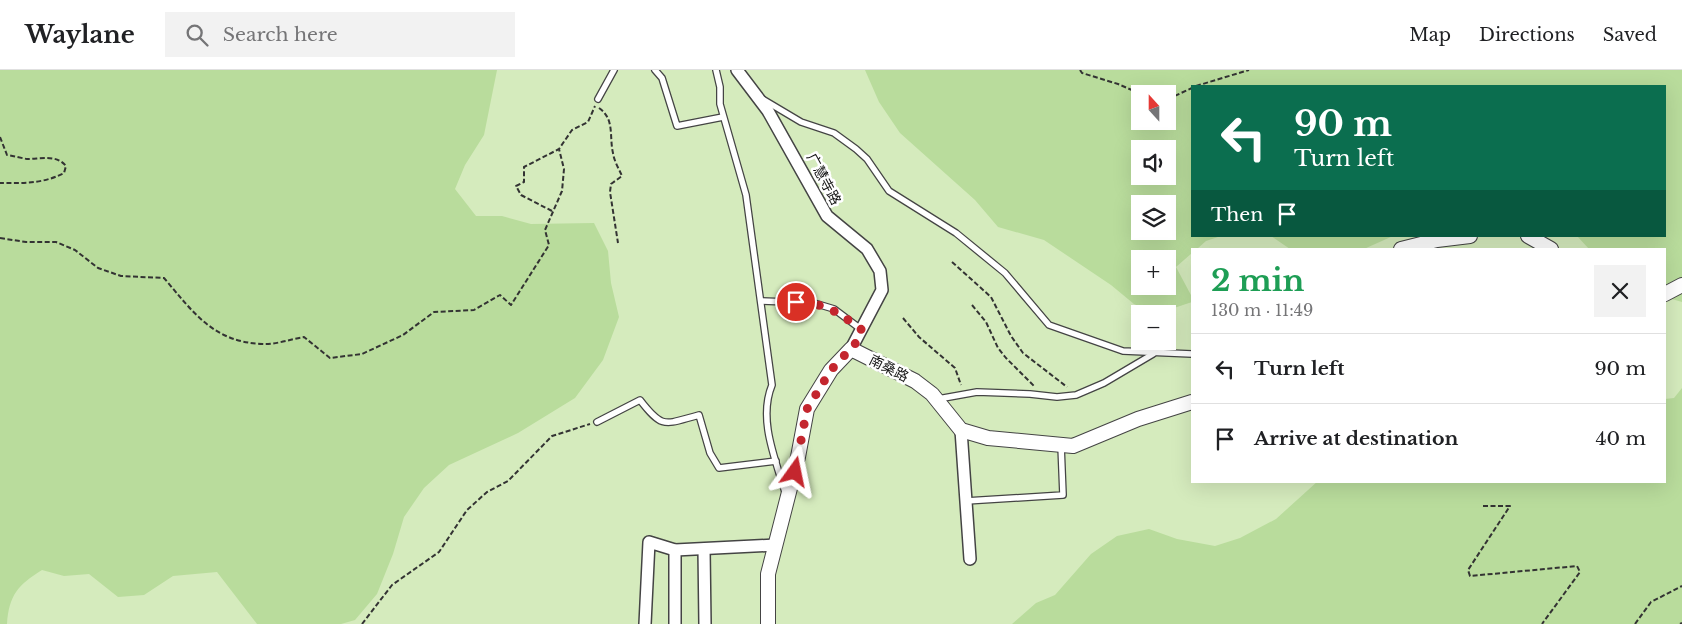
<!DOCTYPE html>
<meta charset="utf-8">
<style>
:root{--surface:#fff;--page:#f2f2f2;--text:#202124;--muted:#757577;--line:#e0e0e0}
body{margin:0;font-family:"Libre Baskerville","Noto Sans SC",serif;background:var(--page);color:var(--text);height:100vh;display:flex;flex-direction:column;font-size:19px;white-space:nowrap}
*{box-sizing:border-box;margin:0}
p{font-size:16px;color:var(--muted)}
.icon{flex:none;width:28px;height:28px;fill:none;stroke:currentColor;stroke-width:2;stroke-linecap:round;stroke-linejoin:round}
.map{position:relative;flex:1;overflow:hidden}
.panel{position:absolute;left:1191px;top:178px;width:475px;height:235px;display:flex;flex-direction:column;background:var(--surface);border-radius:0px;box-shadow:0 5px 20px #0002}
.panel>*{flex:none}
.top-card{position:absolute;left:1191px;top:15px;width:475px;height:152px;border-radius:0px;box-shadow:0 5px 20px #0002;background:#0b6e4f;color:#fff;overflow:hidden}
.needle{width:32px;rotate:339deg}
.fabs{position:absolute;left:1131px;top:15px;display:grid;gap:10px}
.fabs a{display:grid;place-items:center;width:45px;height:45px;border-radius:0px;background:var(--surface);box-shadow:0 5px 20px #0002;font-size:25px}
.pin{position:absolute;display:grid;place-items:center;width:42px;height:42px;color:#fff;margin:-21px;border:2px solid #fff;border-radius:50%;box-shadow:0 1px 5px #0007}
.me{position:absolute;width:55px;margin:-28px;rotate:12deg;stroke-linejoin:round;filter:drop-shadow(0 0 4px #0008)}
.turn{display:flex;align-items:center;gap:18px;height:105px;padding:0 20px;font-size:22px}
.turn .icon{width:65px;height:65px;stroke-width:2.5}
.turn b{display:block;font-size:35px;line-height:42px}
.then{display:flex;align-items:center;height:48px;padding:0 20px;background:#0003;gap:10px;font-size:19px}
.round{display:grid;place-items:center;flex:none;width:52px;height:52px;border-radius:0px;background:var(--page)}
.overview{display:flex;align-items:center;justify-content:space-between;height:85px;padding:0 20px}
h1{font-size:30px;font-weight:700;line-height:38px;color:#1e9e55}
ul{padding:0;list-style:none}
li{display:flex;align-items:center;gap:15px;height:70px;padding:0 20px;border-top:1px solid var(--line)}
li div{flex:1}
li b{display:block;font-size:19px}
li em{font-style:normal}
header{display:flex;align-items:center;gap:30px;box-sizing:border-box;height:70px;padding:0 25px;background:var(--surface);border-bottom:1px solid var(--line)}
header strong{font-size:24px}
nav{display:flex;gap:28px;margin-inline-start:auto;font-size:18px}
.search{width:350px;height:45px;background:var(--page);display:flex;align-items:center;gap:12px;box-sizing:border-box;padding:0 18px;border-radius:0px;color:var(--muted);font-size:19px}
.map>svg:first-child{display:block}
</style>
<header>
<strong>Waylane</strong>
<div class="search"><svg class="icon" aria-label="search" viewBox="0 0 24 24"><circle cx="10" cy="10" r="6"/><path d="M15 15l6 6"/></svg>Search here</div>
<nav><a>Map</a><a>Directions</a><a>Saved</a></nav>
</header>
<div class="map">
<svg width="1682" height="554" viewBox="0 0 1682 554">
<rect width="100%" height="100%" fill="#fffdf5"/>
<!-- green -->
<path fill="#d5ebbd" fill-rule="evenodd" d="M0 0H1682V554H0ZM1192 16H1665V166H1192ZM1140 24H1168V51H1140ZM1140 79H1168V106H1140ZM1140 134H1168V161H1140ZM1192 179H1665V411H1192ZM1140 189H1168V216H1140ZM1140 244H1168V271H1140Z"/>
<!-- forest -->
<g fill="#b9dc9c" fill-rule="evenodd">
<path d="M0 0H497L484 65 465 95 455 119 476 146H502L531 154 594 153 608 181 611 213 619 247 603 290 575 328 518 363 449 395 424 418 404 447 393 484 377 524 355 550 341 554H257L217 502 173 506 144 525 118 527 89 504 64 506 42 500C18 515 9 525 7 554H0Z"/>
<path d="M865 0H1682V232L1665 227V179H1589L1577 166H1665V16H1192V166H1221L1206 171 1197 179H1192V183L1176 197 1192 227V232L1156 244 1134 234 1111 215 1044 170 998 157 975 130 900 63 879 32ZM1140 24H1168V51H1140ZM1140 79H1168V106H1140ZM1140 134H1168V161H1140ZM1140 189H1168V216H1140Z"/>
<path d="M1271 166H1393L1364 179H1290Z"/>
<path d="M1682 318V554H1012L1036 533 1055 525 1091 484 1117 466 1149 459 1177 469 1215 476 1240 468 1276 449 1318 411H1665V329L1674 328Z"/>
</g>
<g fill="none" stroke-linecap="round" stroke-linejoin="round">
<!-- service casing -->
<g stroke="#444" stroke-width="8">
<g id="service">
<path d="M655 0 662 8 677 56 723 47"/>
<path d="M716 0 720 17V34L746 125 772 315C758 349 775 388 785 422"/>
<path d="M598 29 614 0"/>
<path d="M764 30 801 52 834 63 856 79 867 89 889 121 956 163 1005 203 1049 255 1123 281 1192 284"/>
<path d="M762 231 814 233 834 239 862 260"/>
<path d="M938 329 977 322 1030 324 1057 327 1076 325 1104 313 1153 284"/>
<path d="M597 352 640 330C663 360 665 354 699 345L710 383 719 398 776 391"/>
<path d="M966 431 1063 425 1061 375"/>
</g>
</g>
<!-- minor casing -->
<g stroke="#444" stroke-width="14">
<g id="minor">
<path d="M737 0 768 41 827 146 867 179 880 201 882 220 851 279"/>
<path d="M961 360 970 489"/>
<path d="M704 479 705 554"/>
<path d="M645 554 649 472 675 480 776 475"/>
<path d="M675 554V480"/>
</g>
</g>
<!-- tertiary casing -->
<g stroke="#444" stroke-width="16">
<g id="tertiary">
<path d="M1528 166 1551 179"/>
<path d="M1401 179 1437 170 1470 166"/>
<path d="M1665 224 1682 215"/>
<path d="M768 554V504L798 387 807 339 831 300 851 279 915 311 932 324 961 360 988 368 1073 376 1138 349 1192 332"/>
</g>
</g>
<!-- path -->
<g stroke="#333" stroke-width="2" stroke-dasharray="5 2.5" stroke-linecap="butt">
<path d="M1080 0 1082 3 1118 14 1141 24"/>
<path d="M1196 16 1249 0"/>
<path d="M1168 29 1192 18"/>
<path d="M599 38C615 49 609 66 613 83 614 91 619 99 622 106L611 114 610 122 618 173"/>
<path d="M0 67 7 85C14 86 21 88 27 89 41 89 56 84 66 96L64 103C43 114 23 113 0 113"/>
<path d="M552 141 521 125 516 116 524 112V97L559 79 572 60 588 52 595 36"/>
<path d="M0 168 26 172H56L75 180 98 198 121 206 164 208C193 242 213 272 262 274 275 275 291 269 304 267L330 288 362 284 403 265 434 242 474 240 500 225 511 235 549 175 545 160 562 121 564 99 559 79"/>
<path d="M952 192 991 227 1011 266 1023 283 1067 317"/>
<path d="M972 235 986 252 998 278 1006 288 1034 316"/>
<path d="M903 248 919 267 955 298 961 315"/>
<path d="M1483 436H1510L1468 500 1470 506 1577 496 1580 502 1542 554"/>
<path d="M362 554 392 515 439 482 467 440 487 422 508 411 552 366 590 354"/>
<path d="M1635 554 1651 532 1682 516"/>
<path d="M1680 554 1682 553"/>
</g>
<!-- service -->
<use href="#service" stroke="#fff" stroke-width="5.5"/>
<!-- minor -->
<use href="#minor" stroke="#fff" stroke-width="11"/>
<!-- tertiary -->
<use href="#tertiary" stroke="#fff" stroke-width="14"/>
</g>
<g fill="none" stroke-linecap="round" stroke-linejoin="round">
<!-- route -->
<path stroke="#c4262e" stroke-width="9" stroke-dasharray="0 16.2" d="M795 402 807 339 831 300 855 274 862 260C839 243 826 233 796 232"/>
</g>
<g text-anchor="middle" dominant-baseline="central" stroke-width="5" stroke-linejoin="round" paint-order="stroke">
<!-- street labels -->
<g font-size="14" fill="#111" stroke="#fff">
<text transform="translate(824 109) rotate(62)">广慧寺路</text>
<text transform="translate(889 298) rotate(27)">南桑路</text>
</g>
</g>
</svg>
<div class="fabs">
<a><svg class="needle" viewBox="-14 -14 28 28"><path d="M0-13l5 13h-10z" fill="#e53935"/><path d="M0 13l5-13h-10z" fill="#757577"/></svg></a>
<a><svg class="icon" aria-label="sound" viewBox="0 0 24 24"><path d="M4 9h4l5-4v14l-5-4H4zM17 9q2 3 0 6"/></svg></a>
<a><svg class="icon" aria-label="layers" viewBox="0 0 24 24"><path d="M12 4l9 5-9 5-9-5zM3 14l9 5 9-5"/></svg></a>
<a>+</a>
<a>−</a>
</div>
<div class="pin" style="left:796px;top:232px;background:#d93025"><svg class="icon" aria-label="arrive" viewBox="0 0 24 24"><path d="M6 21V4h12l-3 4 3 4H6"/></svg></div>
<svg class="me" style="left:795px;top:402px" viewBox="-20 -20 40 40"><path d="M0-17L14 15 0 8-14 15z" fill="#c4262e" stroke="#fff" stroke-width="4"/></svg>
<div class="top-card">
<div class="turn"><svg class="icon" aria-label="left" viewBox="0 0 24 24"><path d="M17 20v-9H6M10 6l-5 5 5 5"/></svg><div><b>90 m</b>Turn left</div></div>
<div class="then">Then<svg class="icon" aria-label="arrive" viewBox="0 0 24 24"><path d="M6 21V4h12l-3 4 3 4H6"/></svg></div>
</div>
<section class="panel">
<div class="overview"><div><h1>2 min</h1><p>130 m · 11:49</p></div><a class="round"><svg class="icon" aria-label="close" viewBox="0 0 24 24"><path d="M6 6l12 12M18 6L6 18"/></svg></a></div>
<ul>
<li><svg class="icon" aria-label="left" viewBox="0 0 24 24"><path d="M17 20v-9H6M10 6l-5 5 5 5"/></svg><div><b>Turn left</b></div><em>90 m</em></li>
<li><svg class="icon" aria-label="arrive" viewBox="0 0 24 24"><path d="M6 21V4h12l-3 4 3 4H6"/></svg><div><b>Arrive at destination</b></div><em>40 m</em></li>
</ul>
</section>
</div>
